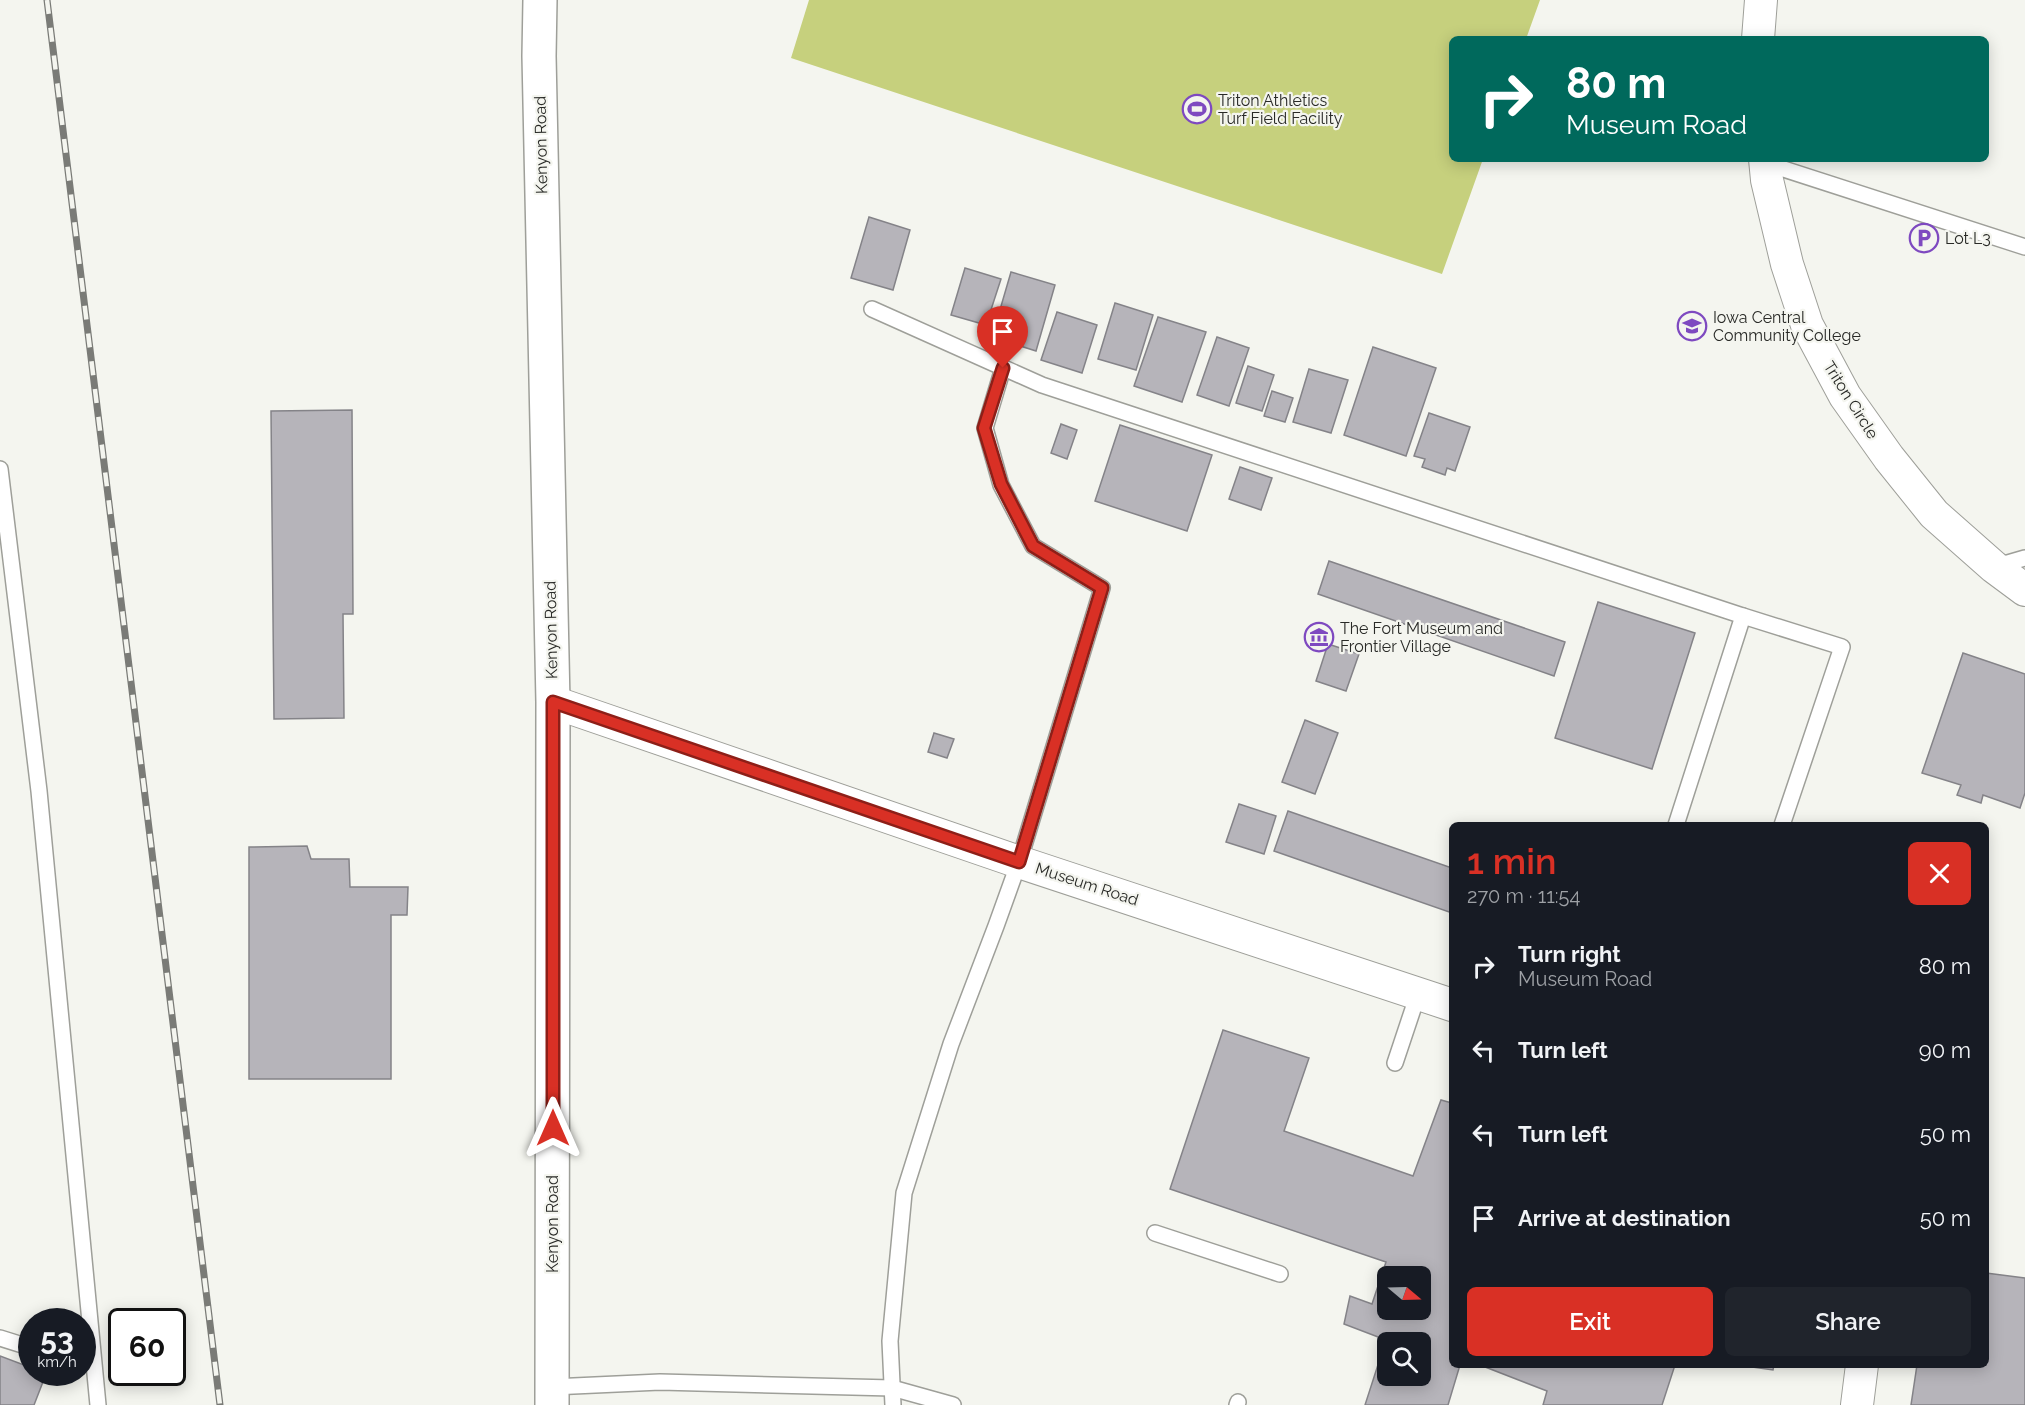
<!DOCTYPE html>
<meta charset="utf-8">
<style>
:root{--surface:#171b24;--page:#20242c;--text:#f1f3f6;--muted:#9ea1a6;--accent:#d93025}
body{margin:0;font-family:Raleway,sans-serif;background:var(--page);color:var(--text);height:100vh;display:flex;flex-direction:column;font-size:22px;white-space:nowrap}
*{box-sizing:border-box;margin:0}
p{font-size:20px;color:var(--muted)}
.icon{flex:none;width:33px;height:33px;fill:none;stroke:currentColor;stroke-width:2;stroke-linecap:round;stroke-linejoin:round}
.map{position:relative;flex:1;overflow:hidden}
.details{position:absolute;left:1449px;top:822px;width:540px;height:546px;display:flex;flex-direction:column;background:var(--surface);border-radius:9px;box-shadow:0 3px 15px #0003}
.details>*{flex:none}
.guide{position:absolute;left:1449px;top:36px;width:540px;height:126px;border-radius:9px;box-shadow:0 3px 15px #0003;background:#00695c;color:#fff;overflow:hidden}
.needle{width:39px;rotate:109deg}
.tools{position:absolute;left:1377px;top:1266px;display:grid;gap:12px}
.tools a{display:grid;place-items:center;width:54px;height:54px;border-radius:9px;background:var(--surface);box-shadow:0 3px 15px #0003;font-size:30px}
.speed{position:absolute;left:18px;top:1308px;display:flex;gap:12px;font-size:30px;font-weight:700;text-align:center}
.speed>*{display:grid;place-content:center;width:78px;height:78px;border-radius:50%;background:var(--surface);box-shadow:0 3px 15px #0003;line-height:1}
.speed small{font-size:15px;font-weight:400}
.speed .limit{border:3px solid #111;border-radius:9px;background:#fff;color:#111}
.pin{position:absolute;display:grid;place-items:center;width:51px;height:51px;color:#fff;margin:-62px -26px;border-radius:50% 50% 50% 0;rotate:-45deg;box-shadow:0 0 6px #0007}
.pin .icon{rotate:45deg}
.me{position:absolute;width:66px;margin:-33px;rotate:0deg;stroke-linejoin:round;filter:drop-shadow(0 0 4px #0008)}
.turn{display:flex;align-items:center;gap:21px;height:126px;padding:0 18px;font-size:27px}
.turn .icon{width:78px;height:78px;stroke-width:2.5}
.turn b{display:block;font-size:42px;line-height:51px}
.round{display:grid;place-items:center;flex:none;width:63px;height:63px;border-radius:9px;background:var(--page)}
.head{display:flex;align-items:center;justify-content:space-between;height:102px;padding:0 18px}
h1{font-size:36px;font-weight:600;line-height:45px;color:var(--accent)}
.button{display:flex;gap:12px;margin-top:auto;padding:12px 18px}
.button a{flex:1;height:69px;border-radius:9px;background:var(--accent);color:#fff;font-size:24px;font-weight:600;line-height:69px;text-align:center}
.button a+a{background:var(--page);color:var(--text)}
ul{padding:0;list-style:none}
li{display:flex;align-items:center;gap:18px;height:84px;padding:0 18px}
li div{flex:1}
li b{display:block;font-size:22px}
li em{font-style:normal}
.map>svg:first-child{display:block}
</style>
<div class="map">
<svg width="2025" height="1405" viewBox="0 0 2025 1405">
<rect width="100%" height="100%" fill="#f4f5ef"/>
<!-- green -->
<path fill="#c6d07d" d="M809 0H1540L1526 39H1452V159H1483L1442 274 791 58Z"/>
<!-- building -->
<g fill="#b6b4ba" stroke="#848388" stroke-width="1.5" fill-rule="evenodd">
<path d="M869 217 910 230 893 290 851 278Z"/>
<path d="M965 268 1001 279 986 325 951 315Z"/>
<path d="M1011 272 1055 285 1036 351 992 337Z"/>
<path d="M1115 303 1153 315 1136 370 1098 359Z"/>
<path d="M1057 312 1097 325 1082 373 1041 360Z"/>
<path d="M1158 317 1206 332 1182 402 1134 386Z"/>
<path d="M1217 337 1249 348 1229 406 1197 395Z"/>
<path d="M1373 347 1436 368 1406 456 1344 435Z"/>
<path d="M1248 366 1274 375 1262 411 1236 403Z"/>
<path d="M1309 369 1348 380 1331 433 1293 422Z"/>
<path d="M1272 391 1293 398 1285 422 1264 416Z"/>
<path d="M352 410 353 614H343L344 718 274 719 271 411Z"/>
<path d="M1429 413 1470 427 1455 471 1447 468 1445 475 1422 467 1425 459 1414 456Z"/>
<path d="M1061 424 1077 430 1067 459 1051 453Z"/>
<path d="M1120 425 1212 455 1187 531 1095 501Z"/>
<path d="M1240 467 1272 478 1261 510 1229 499Z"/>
<path d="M1329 561 1565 642 1554 676 1318 594Z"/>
<path d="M1598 602 1695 633 1652 769 1555 738Z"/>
<path d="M1328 644 1359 654 1346 691 1316 681Z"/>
<path d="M1963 653 2025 674V793L2020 808 1983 795 1981 803 1957 795 1961 785 1922 773Z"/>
<path d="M1305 720 1338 733 1315 794 1282 782Z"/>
<path d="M934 733 954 739 947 758 928 752Z"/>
<path d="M1239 804 1276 816 1264 854 1226 842Z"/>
<path d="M1288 811 1452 868V913L1274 851Z"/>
<path d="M307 846 311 859H349L350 887H408L407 915H391V1079H249V847Z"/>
<path d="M1223 1030 1309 1058 1284 1131 1413 1176 1441 1100 1452 1103V1365H1460L1448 1405H1365L1386 1340 1344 1324 1350 1296 1372 1304 1386 1262 1170 1189ZM1388 1276H1420V1310H1388ZM1388 1342H1420V1376H1388Z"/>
<path d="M1986 1273 2025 1278V1405H1911L1917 1365H1986Z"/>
<path d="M0 1356 32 1368V1372L46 1374 34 1405H0Z"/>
<path d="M1480 1365H1675L1662 1405H1543L1547 1391Z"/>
<path d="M1738 1365H1774L1773 1370Z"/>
</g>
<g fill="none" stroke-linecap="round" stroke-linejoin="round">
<!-- service casing -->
<g stroke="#9e9f99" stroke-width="18">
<g id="service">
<path d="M1765 163 2025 247"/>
<path d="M872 309 1042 385 1743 616 1676 825"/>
<path d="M0 469 39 791 98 1405"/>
<path d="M1994 567 2025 558"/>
<path d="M1743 616 1842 647 1782 825"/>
<path d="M1395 1063 1418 994"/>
<path d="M1155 1233 1280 1274"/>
<path d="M0 1338 32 1348"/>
<path d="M552 1387 660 1382 892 1388 953 1405"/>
<path d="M893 1405 890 1341 904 1193 951 1044 996 926 1019 862 1102 588 1033 546 1001 485 985 428 1003 368"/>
<path d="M1237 1405 1238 1402"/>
</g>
</g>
<!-- minor casing -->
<g stroke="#9e9f99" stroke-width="34">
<g id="minor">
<path d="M1758 39 1761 0"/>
<path d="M1765 159 1767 180 1787 264 1807 325 1845 396 1889 458 1934 514 1994 567 2025 590"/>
<path d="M553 702 1019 862 1452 1005"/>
<path d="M1857 1405 1862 1365"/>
</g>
</g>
<!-- primary casing -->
<g stroke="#9e9f99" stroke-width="36">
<path id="primary" d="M540 0 539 56 553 702 552 1405"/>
</g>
<!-- service -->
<use href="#service" stroke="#fff" stroke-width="15"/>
<!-- minor -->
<use href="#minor" stroke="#fff" stroke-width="32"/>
<!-- primary -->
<use href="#primary" stroke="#fff" stroke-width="33"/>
<!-- rail casing -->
<g stroke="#7a7b77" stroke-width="7">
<path id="rail" d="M47 0 220 1405"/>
</g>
<!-- rail -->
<use href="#rail" stroke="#f4f5ef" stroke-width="4.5" stroke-dasharray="14" stroke-linecap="butt"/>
</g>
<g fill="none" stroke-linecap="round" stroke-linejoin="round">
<!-- route casing -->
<g stroke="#8d1f18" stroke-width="15">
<path id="route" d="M553 1128V702L1019 862 1102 588 1033 546 1001 484 984 428 1003 368"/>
</g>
<!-- route -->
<use href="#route" stroke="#d93025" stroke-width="10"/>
</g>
<!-- icons -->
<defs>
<g id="stadium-ring" transform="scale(1.5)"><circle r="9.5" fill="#f4f5ef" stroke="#7e49c0" stroke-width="1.5"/><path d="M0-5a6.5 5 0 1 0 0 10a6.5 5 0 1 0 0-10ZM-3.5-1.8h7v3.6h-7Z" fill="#7e49c0"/></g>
<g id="parking-ring" transform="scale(1.5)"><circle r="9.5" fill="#f4f5ef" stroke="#7e49c0" stroke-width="1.5"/><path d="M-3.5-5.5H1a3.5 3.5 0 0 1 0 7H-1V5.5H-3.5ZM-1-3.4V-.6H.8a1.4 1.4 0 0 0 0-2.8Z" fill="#7e49c0"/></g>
<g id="university-ring" transform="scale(1.5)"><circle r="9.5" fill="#f4f5ef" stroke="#7e49c0" stroke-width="1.5"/><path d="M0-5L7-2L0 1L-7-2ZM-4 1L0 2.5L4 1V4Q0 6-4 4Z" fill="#7e49c0"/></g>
<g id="museum-ring" transform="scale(1.5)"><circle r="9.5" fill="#f4f5ef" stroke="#7e49c0" stroke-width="1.5"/><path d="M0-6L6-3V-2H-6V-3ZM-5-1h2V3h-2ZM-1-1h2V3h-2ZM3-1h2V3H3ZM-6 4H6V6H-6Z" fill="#7e49c0"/></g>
</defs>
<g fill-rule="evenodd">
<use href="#stadium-ring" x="1197" y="109"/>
<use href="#parking-ring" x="1924" y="238"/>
<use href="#university-ring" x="1692" y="326"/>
<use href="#museum-ring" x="1319" y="637"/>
</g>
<g text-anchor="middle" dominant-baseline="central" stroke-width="4.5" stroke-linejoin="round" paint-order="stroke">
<!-- poi labels -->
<g font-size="16" fill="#292a27" stroke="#f4f5ef" text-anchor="start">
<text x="1218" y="100">Triton Athletics<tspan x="1218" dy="18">Turf Field Facility</tspan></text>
<text x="1945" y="238">Lot L3</text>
<text x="1713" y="317">Iowa Central<tspan x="1713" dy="18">Community College</tspan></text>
<text x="1340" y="628">The Fort Museum and<tspan x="1340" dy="18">Frontier Village</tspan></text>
</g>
<!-- street labels -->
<g font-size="16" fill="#292a27" stroke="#f4f5ef">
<text transform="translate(541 145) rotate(-91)">Kenyon Road</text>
<text transform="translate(1851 400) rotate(58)">Triton Circle</text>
<text transform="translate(551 630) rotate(-91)">Kenyon Road</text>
<text transform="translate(1087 884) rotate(18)">Museum Road</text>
<text transform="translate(552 1224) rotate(-90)">Kenyon Road</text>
</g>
</g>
</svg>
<div class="tools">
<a><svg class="needle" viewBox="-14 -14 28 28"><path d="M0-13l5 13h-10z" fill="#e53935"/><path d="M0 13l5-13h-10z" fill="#9ea1a6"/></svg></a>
<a><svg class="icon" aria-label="search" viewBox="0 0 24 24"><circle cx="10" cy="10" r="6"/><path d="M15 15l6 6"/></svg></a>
</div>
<div class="speed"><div>53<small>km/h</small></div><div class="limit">60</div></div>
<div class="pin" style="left:1003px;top:368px;background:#d93025"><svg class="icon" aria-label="arrive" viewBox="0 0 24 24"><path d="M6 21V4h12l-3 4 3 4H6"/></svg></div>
<svg class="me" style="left:553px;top:1128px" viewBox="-20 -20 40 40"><path d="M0-17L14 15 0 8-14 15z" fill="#d93025" stroke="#fff" stroke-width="4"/></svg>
<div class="guide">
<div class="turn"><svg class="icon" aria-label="right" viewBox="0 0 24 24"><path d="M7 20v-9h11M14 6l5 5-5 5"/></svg><div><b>80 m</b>Museum Road</div></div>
</div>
<section class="details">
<div class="head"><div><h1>1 min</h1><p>270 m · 11:54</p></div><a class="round" style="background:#d93025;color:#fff"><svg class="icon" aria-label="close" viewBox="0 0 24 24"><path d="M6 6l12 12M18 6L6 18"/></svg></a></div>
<ul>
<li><svg class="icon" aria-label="right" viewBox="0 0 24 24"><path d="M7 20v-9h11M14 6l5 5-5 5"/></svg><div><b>Turn right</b><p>Museum Road</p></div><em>80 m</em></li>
<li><svg class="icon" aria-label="left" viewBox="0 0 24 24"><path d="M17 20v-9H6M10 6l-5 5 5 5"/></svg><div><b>Turn left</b></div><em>90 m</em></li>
<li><svg class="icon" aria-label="left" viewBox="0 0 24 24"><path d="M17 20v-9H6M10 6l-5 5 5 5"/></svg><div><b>Turn left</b></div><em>50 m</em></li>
<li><svg class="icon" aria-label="arrive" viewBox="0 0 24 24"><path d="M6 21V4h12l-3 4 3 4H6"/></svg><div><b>Arrive at destination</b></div><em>50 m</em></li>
</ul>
<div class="button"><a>Exit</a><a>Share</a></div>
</section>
</div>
